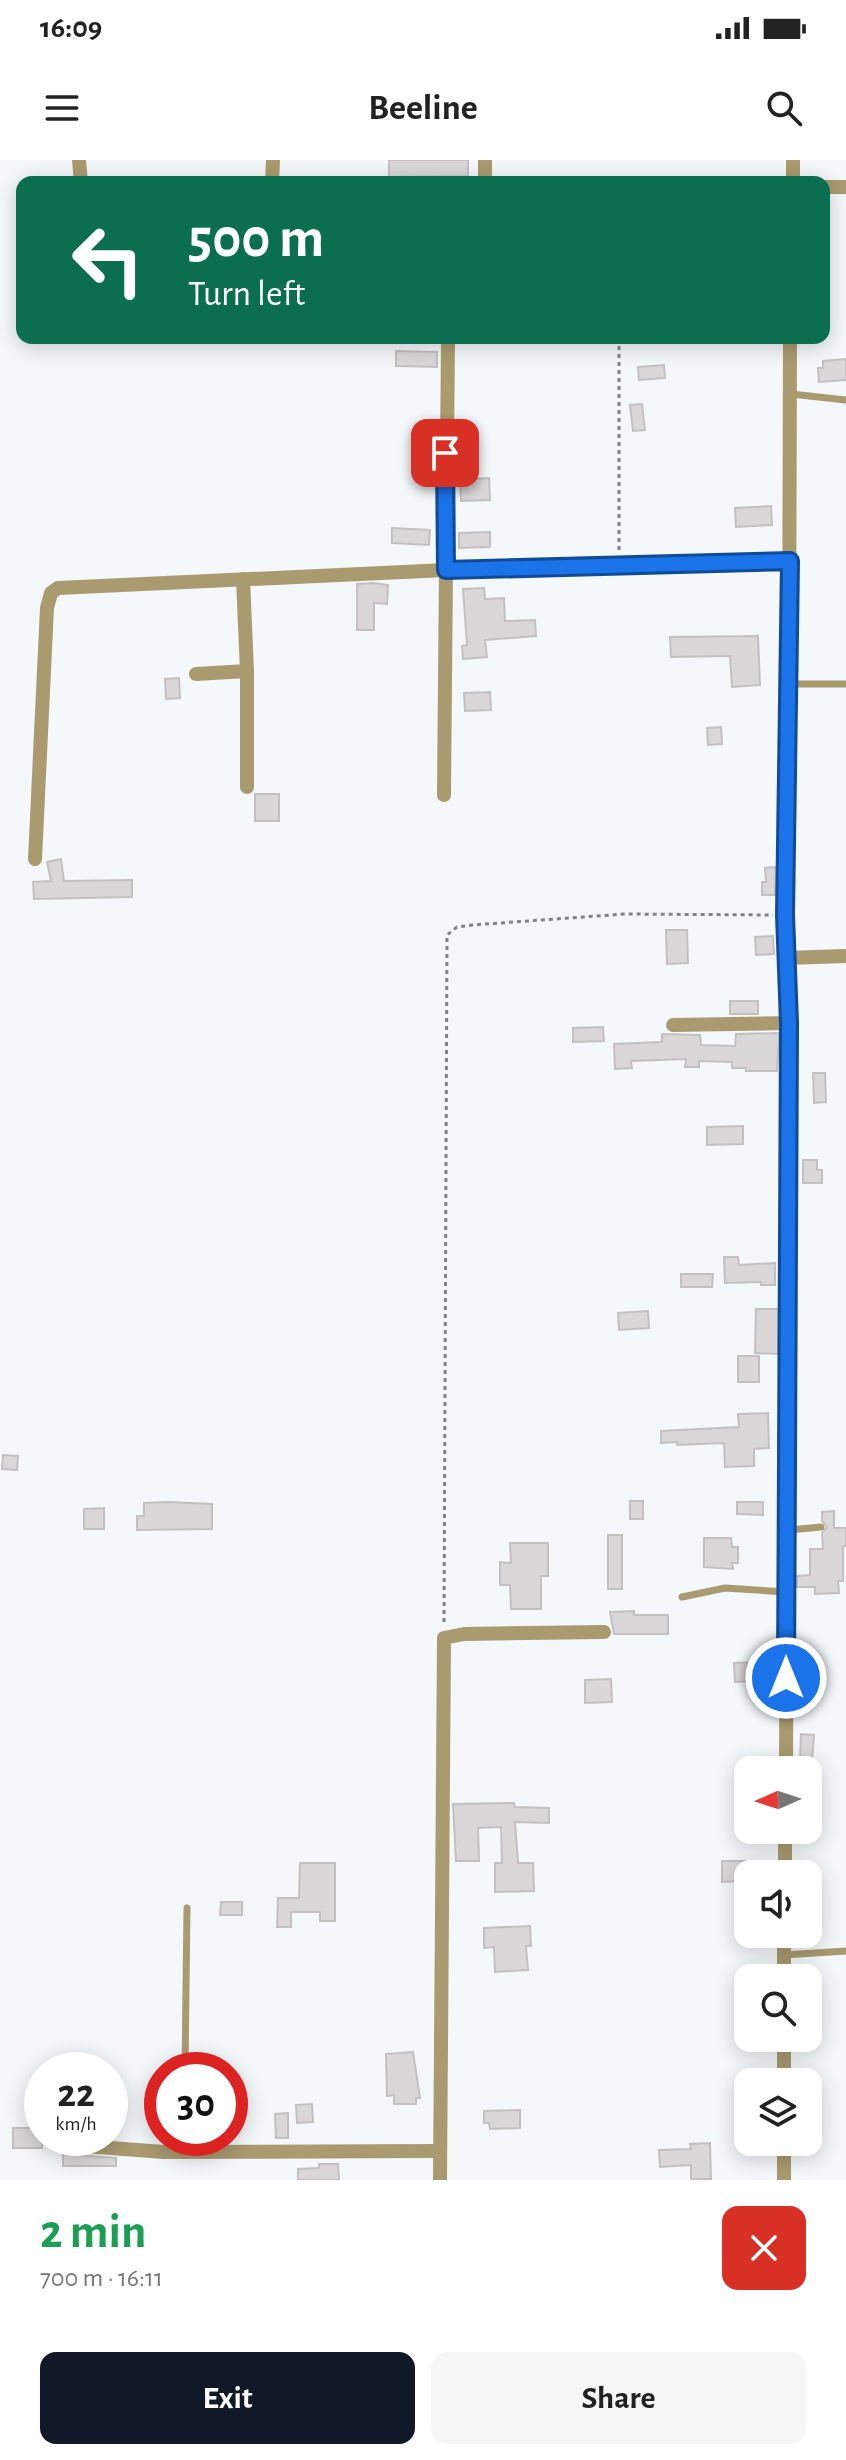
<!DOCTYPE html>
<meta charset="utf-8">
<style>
:root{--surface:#fff;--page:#f6f6f6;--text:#222;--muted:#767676;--accent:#111827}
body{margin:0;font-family:"Alegreya Sans",sans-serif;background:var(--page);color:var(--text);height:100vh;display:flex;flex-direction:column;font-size:30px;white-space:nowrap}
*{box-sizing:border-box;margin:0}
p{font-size:26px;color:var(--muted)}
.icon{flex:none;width:44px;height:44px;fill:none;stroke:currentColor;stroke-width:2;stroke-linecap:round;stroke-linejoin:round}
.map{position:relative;height:2020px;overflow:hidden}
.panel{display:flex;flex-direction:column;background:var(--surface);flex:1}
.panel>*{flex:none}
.top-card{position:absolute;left:16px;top:16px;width:814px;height:168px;border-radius:16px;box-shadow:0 4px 20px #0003;background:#0b6e4f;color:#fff;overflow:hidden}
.needle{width:52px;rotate:267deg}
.fabs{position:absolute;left:734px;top:1596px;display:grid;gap:16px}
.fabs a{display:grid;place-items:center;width:88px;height:88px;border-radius:16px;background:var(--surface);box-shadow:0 4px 20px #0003;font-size:40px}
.speed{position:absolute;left:24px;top:1892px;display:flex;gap:16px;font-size:40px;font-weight:700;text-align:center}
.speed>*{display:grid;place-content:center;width:104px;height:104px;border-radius:50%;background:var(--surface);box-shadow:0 4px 20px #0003;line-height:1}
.speed small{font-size:20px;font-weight:400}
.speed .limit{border:12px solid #d22;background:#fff;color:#111}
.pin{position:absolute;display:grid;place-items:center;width:68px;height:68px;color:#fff;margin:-34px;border-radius:16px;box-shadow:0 4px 12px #0006}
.me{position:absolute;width:88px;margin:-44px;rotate:0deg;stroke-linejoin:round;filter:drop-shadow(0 0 6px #0008)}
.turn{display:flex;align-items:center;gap:28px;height:168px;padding:0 40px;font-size:36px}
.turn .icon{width:104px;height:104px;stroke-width:2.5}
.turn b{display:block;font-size:56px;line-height:68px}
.round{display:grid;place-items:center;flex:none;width:84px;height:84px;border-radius:16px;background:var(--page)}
.head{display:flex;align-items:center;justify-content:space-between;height:136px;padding:0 40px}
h1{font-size:48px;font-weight:700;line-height:60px;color:#1e9e55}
.button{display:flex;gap:16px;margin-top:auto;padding:16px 40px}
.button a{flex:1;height:92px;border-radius:16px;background:var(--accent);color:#fff;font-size:32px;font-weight:700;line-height:92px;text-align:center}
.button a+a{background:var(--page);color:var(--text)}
.status{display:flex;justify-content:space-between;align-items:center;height:56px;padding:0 40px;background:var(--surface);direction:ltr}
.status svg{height:22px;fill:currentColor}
header{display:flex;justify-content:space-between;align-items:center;height:104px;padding:0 40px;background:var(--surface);font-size:36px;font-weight:700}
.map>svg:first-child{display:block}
</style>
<div class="status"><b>16:09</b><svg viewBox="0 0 49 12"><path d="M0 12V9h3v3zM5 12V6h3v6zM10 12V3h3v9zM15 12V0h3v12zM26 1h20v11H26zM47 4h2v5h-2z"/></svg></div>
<header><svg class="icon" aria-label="menu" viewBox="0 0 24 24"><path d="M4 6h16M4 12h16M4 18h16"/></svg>Beeline<svg class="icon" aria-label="search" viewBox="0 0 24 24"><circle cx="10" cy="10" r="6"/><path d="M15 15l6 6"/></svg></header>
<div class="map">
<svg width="846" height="2020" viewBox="0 0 846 2020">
<rect width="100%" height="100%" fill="#f5f8fb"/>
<!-- building -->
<g fill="#dad7d9" stroke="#c4c0c2" stroke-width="2">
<path d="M389 0H468V16L389 17Z"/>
<path d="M396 191 437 192V207L396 206Z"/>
<path d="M846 199V220L819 222 818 208H823V201Z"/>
<path d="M664 205 665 218 639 220 638 207Z"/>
<path d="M642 244 645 270 633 271 630 245Z"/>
<path d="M489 318 490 340 461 341 460 320Z"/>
<path d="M771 346 772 365 736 367 735 348Z"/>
<path d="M392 368 430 370 429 385 392 383Z"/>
<path d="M490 372V387L459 388V373Z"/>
<path d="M374 423 388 425 387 444 374 443V470H357V424Z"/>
<path d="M484 428 485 439 504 438 505 461 535 460 536 476 485 480 487 497 463 499 462 486 467 485 463 429Z"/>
<path d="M758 476 760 525 732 527 730 496 671 497 670 477Z"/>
<path d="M179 518 180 538 166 539 165 519Z"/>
<path d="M490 532 491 550 465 551 464 533Z"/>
<path d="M721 567 722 584 708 585 707 568Z"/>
<rect x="255" y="634" width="24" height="27"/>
<path d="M61 699 64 721 132 720V737L34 739 33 722 51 721 47 702Z"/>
<path d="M776 707 775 735H762V722H766L765 708Z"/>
<path d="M666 770H687L688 803 667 804Z"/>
<path d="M773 776 774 794 756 795 755 777Z"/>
<rect x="730" y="841" width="28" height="13"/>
<path d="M603 867 604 881 573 882V868Z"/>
<path d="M779 873 777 911H746V908H732V902L699 901V907H685L686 899 631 901 632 908 615 909 614 884 662 882V874L700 875 701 885 735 886 736 874Z"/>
<path d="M813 913H825L826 942 814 943Z"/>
<path d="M743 966V984L707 985V967Z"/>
<path d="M803 1000H817V1010H822V1023H803Z"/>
<path d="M724 1097H738L739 1105 775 1103V1125H761V1122L725 1123Z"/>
<path d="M681 1114H713L712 1127H681Z"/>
<path d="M756 1149H778V1194L755 1193Z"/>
<path d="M648 1151 649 1168 619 1170 618 1153Z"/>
<rect x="738" y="1196" width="21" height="26"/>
<path d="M768 1253 769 1288 754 1289V1306L725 1307 724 1283 677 1285V1282L661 1283V1271L739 1267 738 1254Z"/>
<path d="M3 1295 18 1296 17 1310 2 1309Z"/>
<rect x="630" y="1341" width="13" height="18"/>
<path d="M168 1342 212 1344V1369L137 1370V1356H144V1343Z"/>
<path d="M737 1342H763V1355L737 1354Z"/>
<path d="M104 1348V1369H84V1349Z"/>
<path d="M834 1351V1368H846V1386H843V1421H838L839 1433 815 1434V1427H797V1416L810 1415V1389H823L822 1373 827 1367 822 1361V1352Z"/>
<rect x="608" y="1375" width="14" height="54"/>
<path d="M704 1378H731L732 1387H738V1403H732L733 1409 704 1407Z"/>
<path d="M510 1383H548V1416H541V1449H511L510 1425H500V1402L511 1403Z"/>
<path d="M634 1451V1455H668V1474H614L610 1452Z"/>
<path d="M758 1502 759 1521 735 1522 734 1503Z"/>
<path d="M611 1519 612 1542 585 1543V1520Z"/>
<path d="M801 1574 814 1575 812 1602 800 1601Z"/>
<path d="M514 1643 515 1647 549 1648V1663L515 1662 518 1703H533L534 1731 495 1732V1703H502L501 1667 478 1668 479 1701H456L453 1644Z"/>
<path d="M722 1701H762V1714H748V1719H740L741 1721 722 1722Z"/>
<path d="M300 1703H335V1761H320V1752H291V1767H277L278 1738H299Z"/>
<path d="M221 1742H242V1755H220Z"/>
<path d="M530 1766 531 1786H526L528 1810 495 1812 494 1787 484 1788V1768Z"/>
<path d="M413 1892 420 1938H416V1944H394V1935L387 1936 386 1894Z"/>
<path d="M312 1944 313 1962 297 1963 296 1945Z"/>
<path d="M520 1950V1968L490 1969 489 1963H484V1951Z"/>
<path d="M288 1953V1978H276L275 1954Z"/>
<rect x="13" y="1968" width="29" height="20"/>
<path d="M710 1983 711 2019H691V2005L660 2007 659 1990 691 1989 690 1984Z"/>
<path d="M63 1994 116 1998V2006H63Z"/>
<path d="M319 2004H338L339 2020H298V2009L319 2008Z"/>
</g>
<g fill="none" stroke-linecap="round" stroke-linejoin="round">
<!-- path -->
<g stroke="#818385" stroke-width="3" stroke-dasharray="4 4" stroke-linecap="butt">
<path d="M619 178V390"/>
<path d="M444 1462 447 775 457 767 472 765 625 754 773 755"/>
</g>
<!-- service -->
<g stroke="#a99a6f" stroke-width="7">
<path d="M791 234 846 240"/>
<path d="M789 524H846"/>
<path d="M789 1370 821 1367"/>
<path d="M682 1437 725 1428 786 1432"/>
<path d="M784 1795 846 1791"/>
<path d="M185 1910 187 1748"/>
</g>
<!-- minor -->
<g stroke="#a99a6f" stroke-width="14">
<path d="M79 0 81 22"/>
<path d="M485 0V22"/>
<path d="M272 22 273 0"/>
<path d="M793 22V0"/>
<path d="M824 27H846"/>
<path d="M243 419 247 511V627"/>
<path d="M196 514 247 511"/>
<path d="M444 635 448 178"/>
<path d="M35 699 47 448 51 433 58 428 446 410 790 401"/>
<path d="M786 798 846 796"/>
<path d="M673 865 789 863"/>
<path d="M786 1610 789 863 785 755 789 524 790 178"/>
<path d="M785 1714V1670"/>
<path d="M784 1818V1774"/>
<path d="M784 1878V1922"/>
<path d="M67 1978 84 1986 164 1992 438 1991"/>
<path d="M784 1982V2020"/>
<path d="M440 2020 444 1478 464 1474 604 1472"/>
</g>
</g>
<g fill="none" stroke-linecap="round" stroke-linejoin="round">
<!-- route casing -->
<g stroke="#114b97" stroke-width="20">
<path id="route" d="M445 293 446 410 790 401 785 755 789 863 786 1518"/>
</g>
<!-- route -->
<use href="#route" stroke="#1a73e8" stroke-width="14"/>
</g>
</svg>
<div class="fabs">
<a><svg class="needle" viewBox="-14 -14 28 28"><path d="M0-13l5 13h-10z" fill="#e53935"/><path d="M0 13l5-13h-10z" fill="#767676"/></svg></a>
<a><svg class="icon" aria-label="sound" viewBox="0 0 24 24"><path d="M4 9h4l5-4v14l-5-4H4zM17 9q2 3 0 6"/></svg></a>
<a><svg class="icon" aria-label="search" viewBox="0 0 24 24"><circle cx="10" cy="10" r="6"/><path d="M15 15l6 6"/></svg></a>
<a><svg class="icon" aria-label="layers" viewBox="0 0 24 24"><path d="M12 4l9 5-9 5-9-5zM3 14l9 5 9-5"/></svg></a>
</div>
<div class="speed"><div>22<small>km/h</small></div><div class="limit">30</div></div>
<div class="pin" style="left:445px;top:293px;background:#d93025"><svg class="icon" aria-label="arrive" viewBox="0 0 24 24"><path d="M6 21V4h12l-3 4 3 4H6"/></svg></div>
<svg class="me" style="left:786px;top:1518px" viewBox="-20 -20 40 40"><circle r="17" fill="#1a73e8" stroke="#fff" stroke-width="3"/><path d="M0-11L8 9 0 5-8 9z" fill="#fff"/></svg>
<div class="top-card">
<div class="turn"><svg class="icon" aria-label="left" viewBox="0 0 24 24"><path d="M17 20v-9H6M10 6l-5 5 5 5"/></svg><div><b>500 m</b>Turn left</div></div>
</div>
</div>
<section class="panel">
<div class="head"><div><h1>2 min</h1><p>700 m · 16:11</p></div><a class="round" style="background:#d93025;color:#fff"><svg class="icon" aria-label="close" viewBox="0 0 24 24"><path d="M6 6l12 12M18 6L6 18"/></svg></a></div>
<div class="button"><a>Exit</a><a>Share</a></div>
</section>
